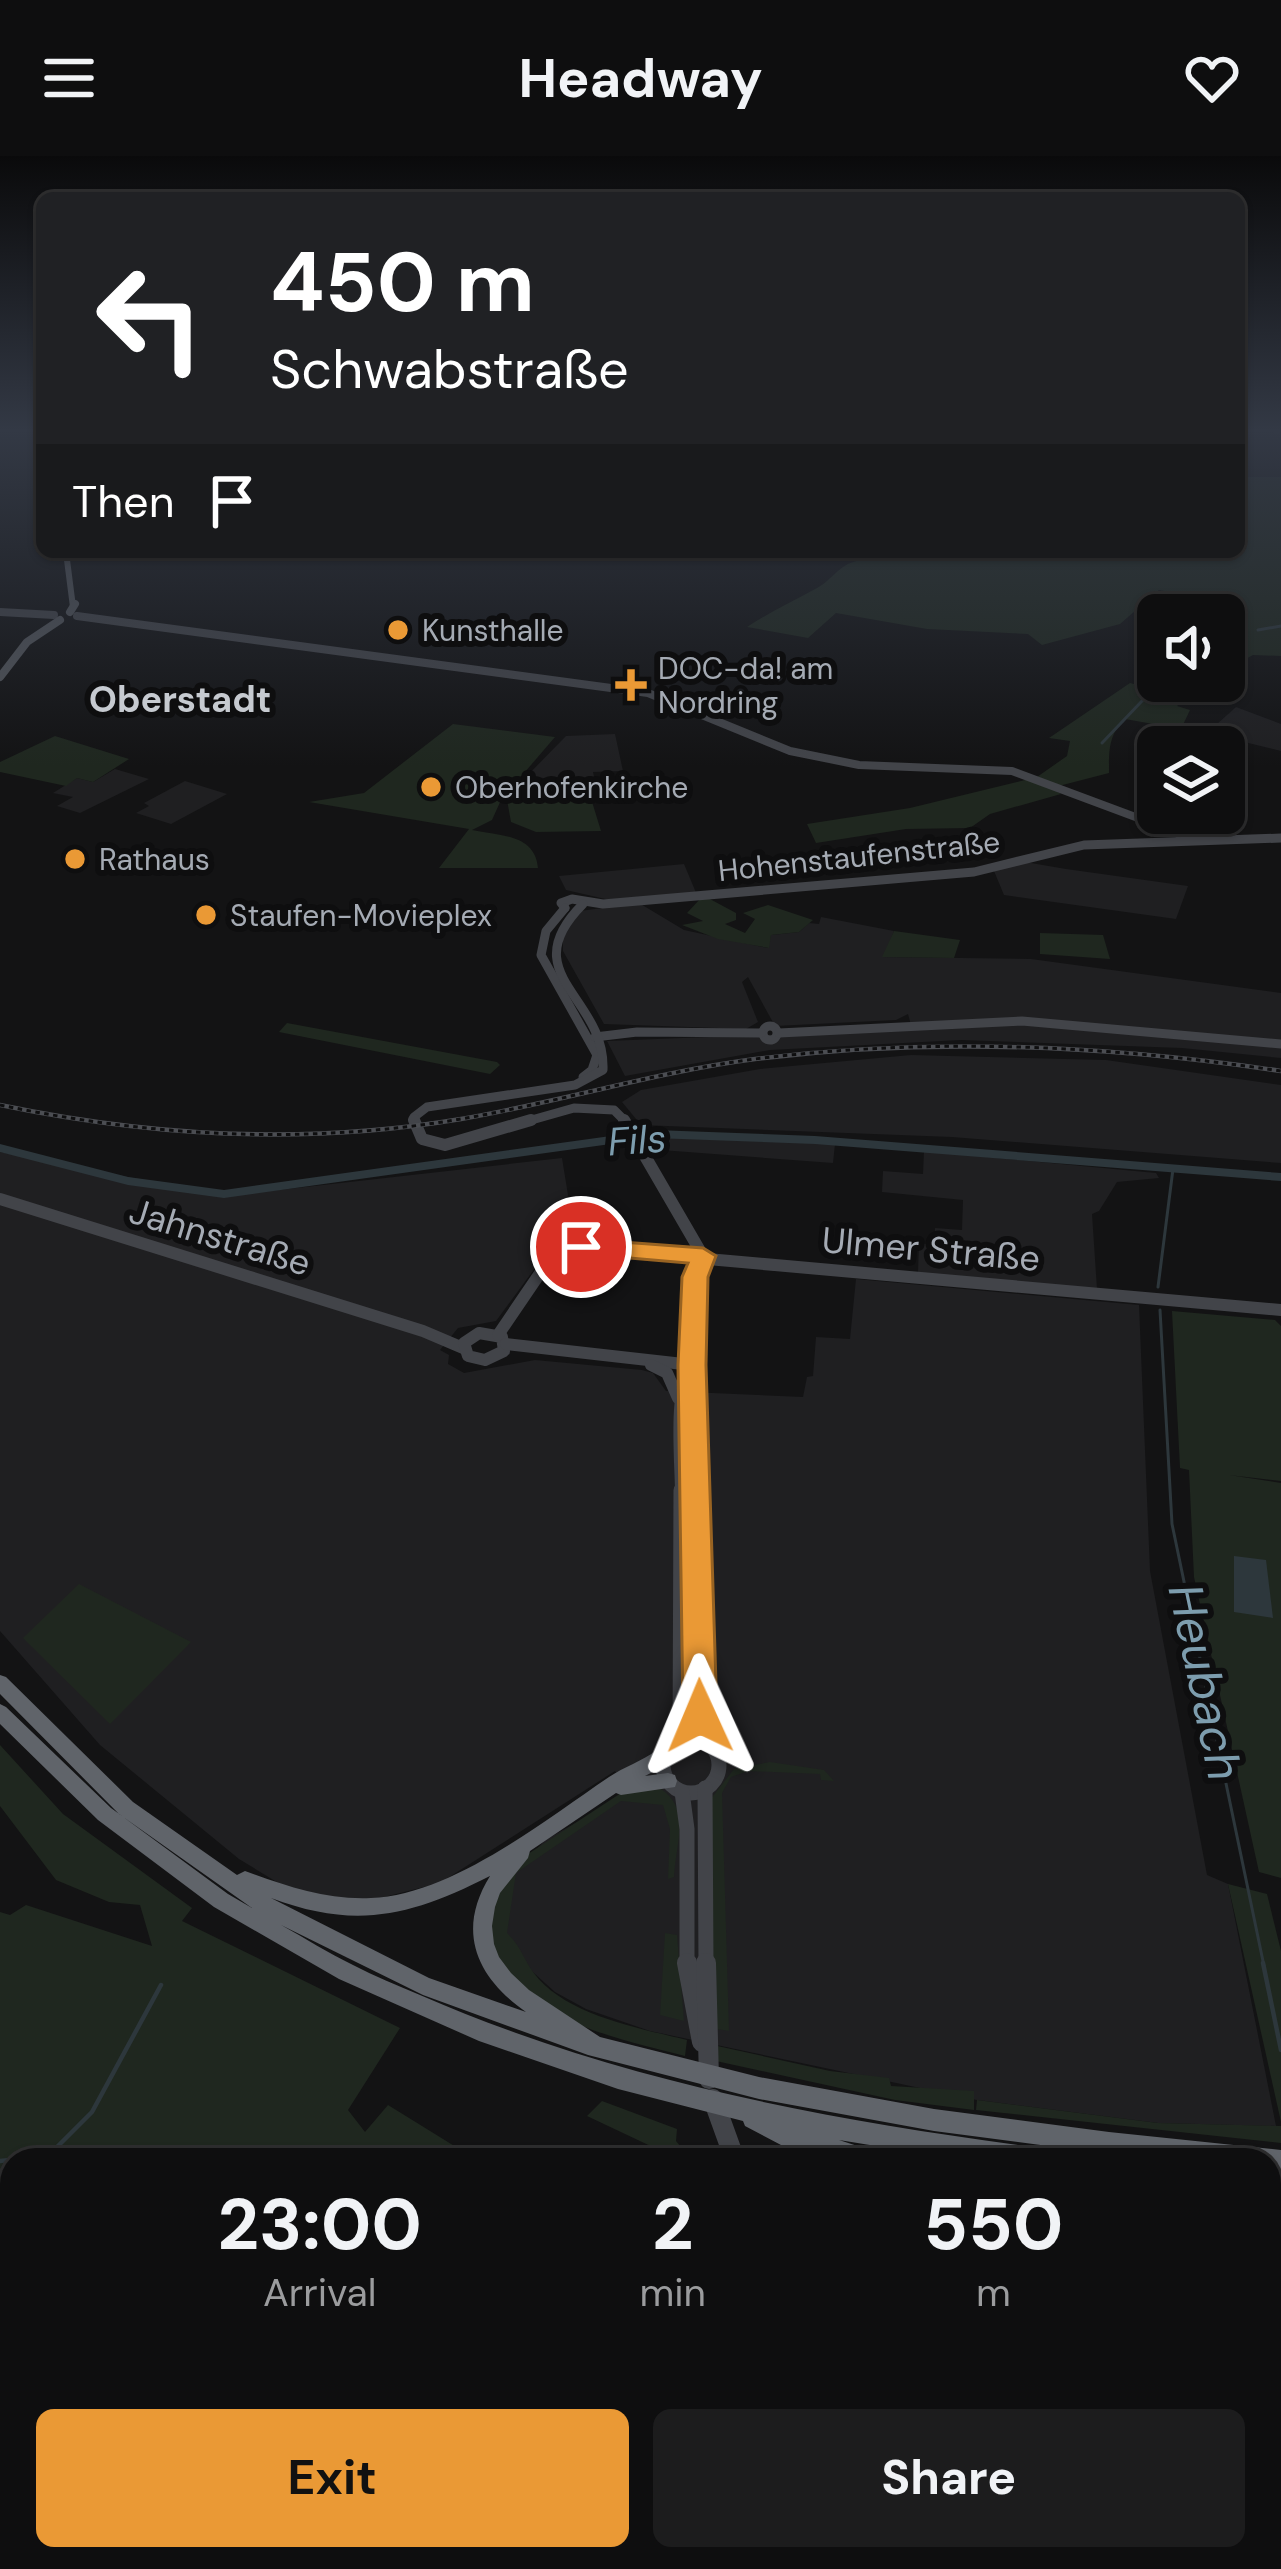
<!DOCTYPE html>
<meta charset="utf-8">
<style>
:root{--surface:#0e0e0f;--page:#1c1c1d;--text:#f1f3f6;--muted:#9b9c9e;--line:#2e2e2f;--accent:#ea9935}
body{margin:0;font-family:"DM Sans",sans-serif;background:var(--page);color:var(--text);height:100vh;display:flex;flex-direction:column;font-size:45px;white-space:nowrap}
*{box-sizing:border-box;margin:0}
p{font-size:39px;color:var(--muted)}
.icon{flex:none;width:66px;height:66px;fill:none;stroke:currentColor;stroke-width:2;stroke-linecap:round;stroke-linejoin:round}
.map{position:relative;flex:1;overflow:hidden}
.drawer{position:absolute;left:0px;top:1992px;width:1281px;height:423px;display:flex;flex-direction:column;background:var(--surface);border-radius:36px 36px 0 0;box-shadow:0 3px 9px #0004,0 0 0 3px var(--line)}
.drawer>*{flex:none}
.top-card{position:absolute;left:36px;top:36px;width:1209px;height:366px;border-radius:18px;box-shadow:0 3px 9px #0004,0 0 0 3px var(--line);background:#202124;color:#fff;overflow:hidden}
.fabs{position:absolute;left:1137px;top:438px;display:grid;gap:24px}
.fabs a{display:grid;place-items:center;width:108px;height:108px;border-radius:18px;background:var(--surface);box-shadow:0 3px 9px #0004,0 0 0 3px var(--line);font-size:60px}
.pin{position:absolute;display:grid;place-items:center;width:102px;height:102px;color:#fff;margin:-51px;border:6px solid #fff;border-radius:50%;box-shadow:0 3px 12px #0007}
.me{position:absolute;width:132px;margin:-66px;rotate:359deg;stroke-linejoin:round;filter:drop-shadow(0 0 9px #0008)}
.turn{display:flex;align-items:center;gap:42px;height:252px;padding:0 36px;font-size:54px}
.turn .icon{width:156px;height:156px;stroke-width:2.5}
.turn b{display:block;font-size:84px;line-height:102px}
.then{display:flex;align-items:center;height:114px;padding:0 36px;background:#0003;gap:24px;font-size:45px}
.eta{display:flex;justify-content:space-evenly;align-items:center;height:204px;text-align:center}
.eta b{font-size:72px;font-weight:700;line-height:84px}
.cta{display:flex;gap:24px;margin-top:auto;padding:24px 36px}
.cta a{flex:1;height:138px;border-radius:18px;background:var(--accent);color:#111;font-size:48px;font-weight:700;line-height:138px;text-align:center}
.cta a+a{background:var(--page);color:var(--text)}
header{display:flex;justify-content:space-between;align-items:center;height:156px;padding:0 36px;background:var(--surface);font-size:54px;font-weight:700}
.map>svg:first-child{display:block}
</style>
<header><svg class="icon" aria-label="menu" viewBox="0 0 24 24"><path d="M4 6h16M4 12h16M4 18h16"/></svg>Headway<svg class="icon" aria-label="heart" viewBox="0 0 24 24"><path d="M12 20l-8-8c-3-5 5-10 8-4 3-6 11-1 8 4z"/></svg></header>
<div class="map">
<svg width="1281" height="2413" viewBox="0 0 1281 2413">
<rect width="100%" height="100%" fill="#131314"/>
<!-- built -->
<g fill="#1f1f21">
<path d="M1236 551 1281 568V595L1207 577Z"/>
<path d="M615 578 623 615 593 616 595 625 526 621 566 580Z"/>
<path d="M115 613 149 623 80 657 57 650 73 641 53 637 77 622 93 626Z"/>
<path d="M185 625 227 638 171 668 136 657 149 650 144 647Z"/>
<path d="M1025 706 1066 713 1188 730 1176 763 1004 739 994 715Z"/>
<path d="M684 708 697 739 614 745 566 734 559 720Z"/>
<path d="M639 747 684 774 768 792 771 779 799 776 809 767 819 768 821 761 894 775 884 801 1031 803 1281 837V902L1182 892 961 884 770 894 625 920 607 885 912 873 908 858 896 864 775 870 748 821 742 826 758 866 746 873 604 868 563 795V773L580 755Z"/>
<path d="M911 899 1106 904 1281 929V1007L952 981 641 969 622 946 641 934 760 913Z"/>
<path d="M652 981 684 982 835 988 833 1007 661 994Z"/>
<path d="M924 995 1156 1017 1159 1022 1117 1026 1099 1055 1092 1058 1097 1133 918 1117 919 1087 935 1089V1072L962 1074 963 1044 882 1036 883 1015 923 1018Z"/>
<path d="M0 996 226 1040 562 1002 568 1039 552 1089 496 1165 458 1172 440 1194 449 1199 448 1208 464 1217 535 1204 642 1214 653 1217 666 1235 803 1241 807 1221 813 1220 816 1181 850 1183 856 1123 1139 1149 1150 1415 1207 1719 1228 1728 1276 1970 1158 1967 977 1944 650 1875 586 1853 555 1836 515 1800 501 1762 510 1723 545 1684 630 1637 615 1615 440 1727 368 1745 322 1742 285 1731 239 1703 100 1589 0 1475Z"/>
<path d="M1269 2065 1281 2073V2384L1269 2379Z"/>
</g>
<!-- green -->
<g fill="#1f271f">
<path d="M1239 321H1281V500L1253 499 1224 515V459H1188L1196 441 1159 434 1120 468 1042 489 1028 478 927 473 836 457 808 482 747 471C770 456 793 445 817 432 833 423 840 408 857 405L605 396H1239Z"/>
<path d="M1158 509V525H1205L1177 550 1190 554 1181 573 1125 563C1108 579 1109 596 1109 617L1051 632 1061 638 990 658 970 672 906 673 816 687 807 668 910 652 1037 621 1067 600 1070 585 1049 582 1130 527 1150 532 1153 526 1137 523Z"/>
<path d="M453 568 555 581 501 644 492 664 472 674C500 680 535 678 538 712H439L469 673 309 646 364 637Z"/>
<path d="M55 580 129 603 93 626 77 622 66 630 0 616V606Z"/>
<path d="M524 625 595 629 589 636 601 675 536 676 511 666 507 644Z"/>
<path d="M708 742 736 757V764L725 768 745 777 755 763 743 757 768 749 813 764 799 776 771 779 769 792 718 783 682 769 703 765 687 757 700 743Z"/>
<path d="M894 775 960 784 954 802 882 801Z"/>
<path d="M1040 777 1103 779 1110 803 1040 798Z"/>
<path d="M287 867 497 906 500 909 490 918 279 876Z"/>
<path d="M1172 1155 1275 1164 1281 1170V1325L1229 1319 1281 1327V1722L1259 1716 1194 1421 1189 1314 1180 1312Z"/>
<path d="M79 1428 191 1486 110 1568 23 1482Z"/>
<path d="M0 1589 63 1658 192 1752 182 1765 400 1872 348 1954 365 1976 388 1949 477 2004H12V2062L0 2049V1756L10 1759 26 1749 152 1790 140 1749 109 1746 56 1724 0 1650Z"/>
<path d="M770 1606 824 1614 834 1625 821 1624 820 1618 748 1615 731 1621 722 1637 729 1875 711 1872 710 1644 734 1613Z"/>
<path d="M661 1633C692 1654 675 1689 674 1721L668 1723 670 1673 663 1649 621 1645 516 1717 507 1777C520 1789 523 1802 533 1816 564 1859 639 1872 687 1884L685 1900C634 1887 556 1870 517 1831 506 1820 498 1804 489 1791L497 1730 525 1700 621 1637Z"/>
<path d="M1228 1728 1267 1738 1281 1795V1966Z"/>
<path d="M665 1777 677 1779 684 1865 660 1859Z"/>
<path d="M713 1889 830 1915 889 1922 891 1930 974 1935V1954L895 1944 716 1905Z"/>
<path d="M977 1944 1158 1967 1281 1970V1987L976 1954Z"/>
<path d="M602 1945 677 1973 676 1985 689 2001 659 1994 587 1960Z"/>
<path d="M0 2063 12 2077V2237L0 2220Z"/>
<path d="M0 2254 12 2272V2403H105L112 2413H0Z"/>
<path d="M134 2403H293L303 2413H141Z"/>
<path d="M306 2403H456L466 2413H315Z"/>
</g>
<!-- water -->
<path fill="#2d373c" d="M1234 1400 1266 1404 1273 1462 1234 1456Z"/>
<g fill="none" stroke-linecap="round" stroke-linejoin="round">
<!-- stream-far1 -->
<g stroke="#2d373c" stroke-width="3">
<path d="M1261 273 1278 276"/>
<path d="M1258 474 1281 470"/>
<path d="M1224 484 1230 482"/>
<path d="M1102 587 1161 525"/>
<path d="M1158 1131 1173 1013"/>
<path d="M1160 1154 1172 1368 1264 1810"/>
</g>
<!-- stream -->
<g stroke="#2d373c" stroke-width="4.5">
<path d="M1263 1807 1281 1894"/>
<path d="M0 2005 48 2000 92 1956 161 1829"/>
</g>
<!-- river -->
<path fill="#2d373c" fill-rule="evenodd" d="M654 974 815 980 1281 1017V1025L815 988 654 982 224 1042 128 1029 0 996V988L128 1021 224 1034Z"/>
<!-- secondary-far4 -->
<g stroke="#424449" stroke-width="8">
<path d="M0 456 54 459"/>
<path d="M77 460 648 537 790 595 859 609 1012 615 1181 678"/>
</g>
<!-- secondary-far3 -->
<g stroke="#424449" stroke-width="9">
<path d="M1174 675 1188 684"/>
<path d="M565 752 561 747 572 743 603 748 974 716 1084 689 1281 682"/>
<path d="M565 752 546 775 541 799 597 899 592 914 583 921"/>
<circle cx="770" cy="877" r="7"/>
<path d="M779 877 1022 865 1281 888"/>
<path d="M595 881 637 876 761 877"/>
<path d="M415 967 414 961 427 951 575 929 603 914C606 840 512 819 583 748"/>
<path d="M521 967 574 952 614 954 627 967"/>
</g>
<!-- secondary-far2 -->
<g stroke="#424449" stroke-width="12">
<path d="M414 964 422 983 445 989 531 964"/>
<path d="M624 964 703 1100"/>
<path d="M0 1043 423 1175 463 1192"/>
<path d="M479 1177 502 1181 504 1195 485 1204 468 1200 464 1187Z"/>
<path d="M498 1179 549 1104 572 1091 1281 1154"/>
<path d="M506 1188 692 1209"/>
<path d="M651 1209 667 1217 678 1242"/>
<path d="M681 1337C681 1307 673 1231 692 1209"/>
<path d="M695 1337C693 1262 680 1172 703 1100"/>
</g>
<!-- secondary-far1 -->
<g stroke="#424449" stroke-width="15">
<path d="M695 1334 700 1560 706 1584"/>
<circle cx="691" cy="1609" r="28"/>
<path d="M680 1585 681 1334"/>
<path d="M705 1632 706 1810"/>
<path d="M682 1636 687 1673V1810"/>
</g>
<!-- secondary -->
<g stroke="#424449" stroke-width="20">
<path d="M687 1807 702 1886"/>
<path d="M706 1807 709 1923"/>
<path d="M713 1943 735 2004"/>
<path d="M1258 2403 1280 2413"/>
</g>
<!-- primary-far1 -->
<path stroke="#505358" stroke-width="6" d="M66 396 73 451"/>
<!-- primary -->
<g stroke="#505358" stroke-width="8">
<path d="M70 456 75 448"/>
<path d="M0 521 27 486 60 464"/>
</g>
<!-- highway -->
<path fill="#60646a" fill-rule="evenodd" d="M0 1519 6 1521 133 1646 237 1719 245 1715C286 1730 326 1744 371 1742 451 1739 544 1665 609 1621 624 1611 642 1605 657 1594L664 1592 671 1594 673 1600 666 1609 645 1620 668 1617 675 1619 677 1625 675 1631 621 1639 616 1637 530 1695 528 1702 500 1737 495 1751 492 1770 494 1788 499 1801 511 1817 529 1834 600 1881 759 1921 934 1953 1109 1976 1281 1994V2038L1269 2037V2004H1165L1109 1998 934 1975 759 1943 588 1899 423 1839 281 1769C305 1782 328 1797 353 1809 374 1820 397 1829 420 1839 622 1927 830 1964 1047 1993L1055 1996 1058 2004H962L839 1984 876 1996 879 2004H830L781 1989 745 1970 743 1965 618 1933 479 1885 339 1823 214 1751 98 1664 0 1568V1548L6 1551 111 1652 228 1738 252 1752 119 1658 0 1538ZM490 1720C456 1775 476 1821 526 1856L429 1822 271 1742C356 1774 411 1760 490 1720Z"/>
<!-- rail casing -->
<g stroke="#4b4d52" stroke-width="4.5">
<path id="rail" d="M0 949C153 981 307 989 461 963 560 946 655 916 755 903 931 881 1106 889 1281 915"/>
</g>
<!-- rail -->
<use href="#rail" stroke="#0e0e0f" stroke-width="3" stroke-dasharray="4.5" stroke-linecap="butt"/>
</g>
<!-- sky -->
<linearGradient id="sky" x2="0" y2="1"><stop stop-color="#0a0a0b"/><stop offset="0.45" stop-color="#333945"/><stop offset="1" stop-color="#333945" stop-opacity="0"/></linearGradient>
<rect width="1281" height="610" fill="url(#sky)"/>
<!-- route -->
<path fill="#ea9935" stroke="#986322" stroke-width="3" d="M581 1083 703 1092 716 1100 708 1121 706 1209 717 1560 712 1570 700 1574 688 1570 683 1560 678 1209 682 1121 688 1107 572 1097 568 1091Z"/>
<!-- markers -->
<g fill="#ea9935" stroke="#0e0e0f" stroke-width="4.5">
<circle cx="398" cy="474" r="12"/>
<path d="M625 511h12v12h12v12h-12v12h-12v-12h-12v-12h12z"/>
<circle cx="431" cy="631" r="12"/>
<circle cx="75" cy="703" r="12"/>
<circle cx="206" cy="759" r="12"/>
</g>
<g text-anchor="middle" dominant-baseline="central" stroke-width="12" stroke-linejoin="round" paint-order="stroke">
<!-- far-poi labels -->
<g font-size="30" fill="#a5abb4" stroke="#0e0e0f" text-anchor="start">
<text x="422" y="474">Kunsthalle</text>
<text x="658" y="512">DOC-da! am<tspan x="658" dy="34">Nordring</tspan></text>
<text x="455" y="631">Oberhofenkirche</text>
<text x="99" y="703">Rathaus</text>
<text x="230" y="759">Staufen-Movieplex</text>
</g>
<!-- far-street labels -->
<g font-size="30" fill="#a5abb4" stroke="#0e0e0f">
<text transform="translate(859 700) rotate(-6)">Hohenstaufenstraße</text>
</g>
<!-- far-quarter labels -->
<g font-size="36" font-weight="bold" fill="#c6cad0" stroke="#0e0e0f">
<text x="180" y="543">Oberstadt</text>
</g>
<!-- street labels -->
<g font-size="36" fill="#a5abb4" stroke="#0e0e0f">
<text transform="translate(220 1081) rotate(17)">Jahnstraße</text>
<text transform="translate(931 1093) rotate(5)">Ulmer Straße</text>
</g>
<!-- water labels -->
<g font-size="39" font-style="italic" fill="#7d9dae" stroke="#0e0e0f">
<text transform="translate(637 984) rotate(-4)">Fils</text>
</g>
<!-- near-water labels -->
<g font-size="48" font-style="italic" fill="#7d9dae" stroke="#0e0e0f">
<text transform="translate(1205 1526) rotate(78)">Heubach</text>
</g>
</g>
</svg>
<div class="fabs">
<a><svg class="icon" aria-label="sound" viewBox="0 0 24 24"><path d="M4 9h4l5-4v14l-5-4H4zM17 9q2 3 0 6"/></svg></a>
<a><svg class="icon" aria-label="layers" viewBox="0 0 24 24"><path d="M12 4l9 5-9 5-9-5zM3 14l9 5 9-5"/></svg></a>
</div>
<div class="pin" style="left:581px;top:1091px;background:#d93025"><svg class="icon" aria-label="arrive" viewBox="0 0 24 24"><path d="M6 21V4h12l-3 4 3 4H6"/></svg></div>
<svg class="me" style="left:700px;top:1560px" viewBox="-20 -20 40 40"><path d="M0-17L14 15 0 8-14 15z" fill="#ea9935" stroke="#fff" stroke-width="4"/></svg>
<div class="top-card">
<div class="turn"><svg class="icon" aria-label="left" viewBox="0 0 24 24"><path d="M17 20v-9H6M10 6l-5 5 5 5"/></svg><div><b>450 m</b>Schwabstraße</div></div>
<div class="then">Then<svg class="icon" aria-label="arrive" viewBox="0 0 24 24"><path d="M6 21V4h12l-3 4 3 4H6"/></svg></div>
</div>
<section class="drawer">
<div class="eta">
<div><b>23:00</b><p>Arrival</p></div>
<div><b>2</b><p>min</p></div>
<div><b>550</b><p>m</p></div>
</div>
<div class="cta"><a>Exit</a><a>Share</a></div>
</section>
</div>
